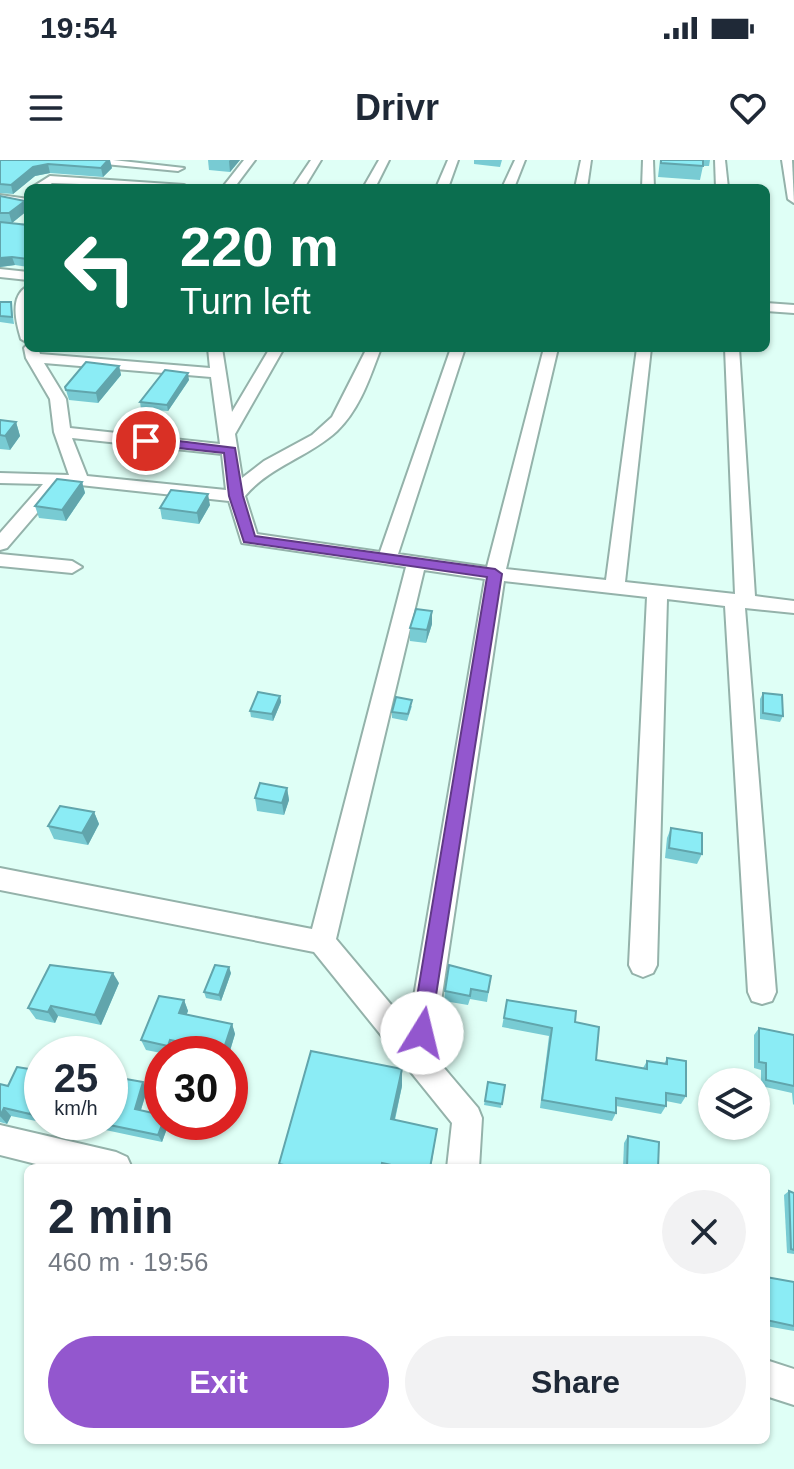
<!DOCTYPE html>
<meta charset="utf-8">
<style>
:root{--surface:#fff;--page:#f2f2f3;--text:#1f2937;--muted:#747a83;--accent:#9357ce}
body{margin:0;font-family:Arial,sans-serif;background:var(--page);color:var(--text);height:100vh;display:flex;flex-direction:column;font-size:30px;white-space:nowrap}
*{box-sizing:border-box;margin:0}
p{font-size:26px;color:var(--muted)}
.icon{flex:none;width:44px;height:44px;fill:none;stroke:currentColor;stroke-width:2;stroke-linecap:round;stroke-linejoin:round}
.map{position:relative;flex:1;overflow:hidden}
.side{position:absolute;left:24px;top:1004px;width:746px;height:280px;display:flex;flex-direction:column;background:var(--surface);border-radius:12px;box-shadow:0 2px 6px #0004}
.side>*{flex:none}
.banner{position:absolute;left:24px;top:24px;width:746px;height:168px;border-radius:12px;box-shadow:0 2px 6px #0004;background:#0b6e4f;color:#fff;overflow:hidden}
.buttons{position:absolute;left:698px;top:908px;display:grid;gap:16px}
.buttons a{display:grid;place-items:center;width:72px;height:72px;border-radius:50%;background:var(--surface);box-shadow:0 2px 6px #0004;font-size:40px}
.speed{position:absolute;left:24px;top:876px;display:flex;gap:16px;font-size:40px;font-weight:700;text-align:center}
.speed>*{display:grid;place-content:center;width:104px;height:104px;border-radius:50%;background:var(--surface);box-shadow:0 2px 6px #0004;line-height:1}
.speed small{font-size:20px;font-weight:400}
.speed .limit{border:12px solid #d22;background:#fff;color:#111}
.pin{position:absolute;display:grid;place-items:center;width:68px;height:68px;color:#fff;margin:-34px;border:4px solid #fff;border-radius:50%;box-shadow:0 2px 8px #0007}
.me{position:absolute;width:88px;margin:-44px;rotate:9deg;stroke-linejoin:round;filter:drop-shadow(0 0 6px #0008)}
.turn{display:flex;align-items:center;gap:28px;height:168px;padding:0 24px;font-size:36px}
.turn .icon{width:104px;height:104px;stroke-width:2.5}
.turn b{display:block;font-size:56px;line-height:68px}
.round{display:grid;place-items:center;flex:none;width:84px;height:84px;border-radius:42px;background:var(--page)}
.overview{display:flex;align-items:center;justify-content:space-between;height:136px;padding:0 24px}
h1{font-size:48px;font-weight:800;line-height:60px}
.cta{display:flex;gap:16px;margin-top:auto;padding:16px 24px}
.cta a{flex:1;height:92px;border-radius:48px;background:var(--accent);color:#fff;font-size:32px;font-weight:800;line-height:92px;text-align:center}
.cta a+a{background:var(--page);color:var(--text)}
.status{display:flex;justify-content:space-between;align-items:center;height:56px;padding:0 40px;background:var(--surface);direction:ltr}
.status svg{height:22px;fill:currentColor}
header{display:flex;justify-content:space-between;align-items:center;height:104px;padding:0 24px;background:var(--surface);font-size:36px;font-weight:800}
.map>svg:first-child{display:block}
</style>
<div class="status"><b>19:54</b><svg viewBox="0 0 49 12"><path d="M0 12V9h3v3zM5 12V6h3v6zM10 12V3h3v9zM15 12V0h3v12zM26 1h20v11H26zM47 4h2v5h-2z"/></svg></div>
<header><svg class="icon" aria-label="menu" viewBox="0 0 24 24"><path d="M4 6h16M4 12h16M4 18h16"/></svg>Drivr<svg class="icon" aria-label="heart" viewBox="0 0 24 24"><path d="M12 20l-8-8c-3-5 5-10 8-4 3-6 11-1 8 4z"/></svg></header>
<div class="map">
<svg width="794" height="1309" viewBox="0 0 794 1309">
<rect width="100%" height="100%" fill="#dffff6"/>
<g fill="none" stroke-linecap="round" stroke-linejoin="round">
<!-- minor casing -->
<g stroke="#94b2aa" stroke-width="4">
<g id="minor">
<path d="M63 0H113L184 8 178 11Z"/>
<path d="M244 0H255L234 28H222Z"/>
<path d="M311 0H321L304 28H292Z"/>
<path d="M379 0H389L375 28H363Z"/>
<path d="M448 0H458L448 28H436Z"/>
<path d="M515 0H525L514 28H502Z"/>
<path d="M581 0H591L587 28H575Z"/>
<path d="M643 0H653L654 28H642Z"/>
<path d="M715 0H725L728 28H716Z"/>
<path d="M782 0H792L794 43 788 39Z"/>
<path d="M50 16 184 25 190 28 52 23 45 28H31Z"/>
<path d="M0 35 28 39V47L0 43Z"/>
<path d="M0 109 28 112V120L0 117Z"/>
<path d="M28 126V183L21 179C16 162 9 136 28 126Z"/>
<path d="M766 143 794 145V153L766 151Z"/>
<path d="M28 184V188H38L40 194 210 208 208 188H222L232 252 270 188H284L235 274 242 318 264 301 312 275 332 257 367 188H381C370 217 360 249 337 271 309 297 270 306 245 336L257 374 380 392 451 188H465L398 394 487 407 544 188H558L506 409 606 420 637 188H651L625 422 735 434 725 188H739L755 436 794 441V453L745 448 776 832 772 841 762 844 752 841 748 832 725 446 667 439 657 805 653 813 643 817 633 813 629 805 647 437 504 421 433 895 478 948 482 958 479 1008H447L452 963 314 792 0 730V708L312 769 406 407 242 383 229 341 80 325H61L7 388 0 390V373L43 324 0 323V313L69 315 54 272 50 239 26 198 24 188ZM44 203 211 217 220 284 70 268 66 239ZM72 278 222 294 226 330 87 316ZM424 410 485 419 409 866 336 779Z"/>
<path d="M0 394 72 401 82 407 72 413 0 406Z"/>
<path d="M0 965 116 992 127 997 132 1008H52L0 995Z"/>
<path d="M766 1200 794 1209V1245L766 1236Z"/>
</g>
</g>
<!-- minor -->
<use href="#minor" fill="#fff" fill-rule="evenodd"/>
</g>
<!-- wall -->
<g fill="#78cbd3">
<path d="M0 0 112 8 103 17 50 13 35 16 13 34 0 33Z"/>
<path d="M208 0H240L230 12 209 10Z"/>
<path d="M474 0H502L500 7 474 4Z"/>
<path d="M660 0H710L709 6H703L700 20 658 17Z"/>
<path d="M0 36 28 50 12 63 28 65V107L15 105 0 107Z"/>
<path d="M0 142H11L14 164 0 162Z"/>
<path d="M119 206 121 215 98 243 69 240 65 227Z"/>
<path d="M189 220 168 251 141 249 140 242Z"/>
<path d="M0 260 16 262 20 276 10 290 0 289Z"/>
<path d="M82 322 85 333 66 361 39 358 35 346Z"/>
<path d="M210 345 199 364 162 359 160 348Z"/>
<path d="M432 464 426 483 410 481V468Z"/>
<path d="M763 533 783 556 780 562 760 559V539Z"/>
<path d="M280 536 281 542 273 561 251 557 250 551Z"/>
<path d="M412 546 407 561 392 558V552Z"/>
<path d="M287 628 289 640 284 655 257 651 255 638Z"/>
<path d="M94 652 99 664 88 685 54 679 48 666Z"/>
<path d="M671 668 702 694 697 704 665 698 667 678Z"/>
<path d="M231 813 221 841 206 838 204 832Z"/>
<path d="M491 816 487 842 470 839 468 845 444 841 445 831Z"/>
<path d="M119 823 101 865 58 856 55 863 36 859 28 848Z"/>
<path d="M184 840 188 851 186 855 232 864 235 874 229 894H196L174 889 172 894H166L146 890 141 880Z"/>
<path d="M507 840 575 862 596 900 643 908 647 901 664 904 667 898 686 936 681 944 666 941V946L661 954 616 946V953L612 961 540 948 549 876 502 867Z"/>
<path d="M759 868 794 875V945L793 944 792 933 761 926V910L754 908V875Z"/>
<path d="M42 911V948L36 961 11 956 7 964 0 962V924L8 926Z"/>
<path d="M488 922 505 925 501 948 484 945Z"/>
<path d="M402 926 395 960 437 969 431 1008H280L279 1004Z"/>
<path d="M147 930 141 950 169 963 162 982 96 968 93 976 74 972 68 965 70 962H110Z"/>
<path d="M628 976 658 1008H623L624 983Z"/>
<path d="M789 1031 794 1033V1094L787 1093 784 1035Z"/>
<path d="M766 1117 794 1122V1171L766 1166Z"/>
</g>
<!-- shaded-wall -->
<g fill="#61a5ac">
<path d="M108 0H110L112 8 103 17 101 8Z"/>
<path d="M230 0H240L230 12 229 1Z"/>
<path d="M48 4 50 13 35 16 13 34 11 25 33 7Z"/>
<path d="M25 41 28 50 12 63 9 53Z"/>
<path d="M12 97 15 105 0 107V98Z"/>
<path d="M119 206 121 215 98 243 96 233Z"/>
<path d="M188 213 189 220 168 251 167 245Z"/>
<path d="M16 262 20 276 10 290 5 276Z"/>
<path d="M82 322 85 333 66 361 62 350Z"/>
<path d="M208 334 210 345 199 364 197 353Z"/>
<path d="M432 451V464L426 483 427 470Z"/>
<path d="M280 536 281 542 273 561 272 554Z"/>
<path d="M287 628 289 640 284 655 282 643Z"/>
<path d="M94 652 99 664 88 685 82 673Z"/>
<path d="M229 807 231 813 221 841 219 835Z"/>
<path d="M113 813 119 823 101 865 95 855Z"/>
<path d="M184 840 188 851 183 863 179 853Z"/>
<path d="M51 846 58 856 55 863 48 852Z"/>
<path d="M232 864 235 874 229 894H224L223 891Z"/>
<path d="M170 880 174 889 172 894 168 886Z"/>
<path d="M402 909V926L391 975V959Z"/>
<path d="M143 922 147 930 139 956 135 949Z"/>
<path d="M36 941 42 948 36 961 30 954Z"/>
<path d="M4 948 11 956 7 964 0 956Z"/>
<path d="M90 962 96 968 93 976 87 969Z"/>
<path d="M163 962 169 963 162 982 158 975Z"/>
</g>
<!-- building -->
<g fill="#8becf5" stroke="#61a5ac" stroke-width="2">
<path d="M0 0H108L101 8 48 4 33 7 11 25 0 24Z"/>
<path d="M661 0H703V6L661 3Z"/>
<path d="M0 36 25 41 9 53H0Z"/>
<path d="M0 62 28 65V99L12 97 0 98Z"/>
<path d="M0 142H11L12 157 0 156Z"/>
<path d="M86 202 119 206 96 233 66 230 65 227Z"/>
<path d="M165 210 188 213 167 245 140 242Z"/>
<path d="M0 260 16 262 5 276 0 275Z"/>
<path d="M57 319 82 322 62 350 35 346Z"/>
<path d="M171 330 208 334 197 353 160 348Z"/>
<path d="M416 449 432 451 427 470 410 468Z"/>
<path d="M258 532 280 536 272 554 250 551Z"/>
<path d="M763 533 782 535 783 556 763 553Z"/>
<path d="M396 537 412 540 408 554 392 552Z"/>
<path d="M260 623 287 628 282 643 255 638Z"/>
<path d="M60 646 94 652 82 673 48 666Z"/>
<path d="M671 668 702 673V694L669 688Z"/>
<path d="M50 805 113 813 95 855 51 846 48 852 28 848Z"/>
<path d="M215 805 229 807 219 835 204 832Z"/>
<path d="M449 805 491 816 488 832 471 829 470 836 445 831Z"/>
<path d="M159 836 184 840 179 853 232 864 223 891 170 880 168 886 141 880Z"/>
<path d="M507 840 576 851 575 862 599 867 596 900 647 909V901L667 904V898L686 901V936L666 933V946L616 938V953L542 940 552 868 504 858Z"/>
<path d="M759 868 794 875V926L766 920V903L759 902Z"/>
<path d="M311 891 402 909 391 959 437 969 430 1008H405L382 1003 381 1008H298L279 1004Z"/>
<path d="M17 907 42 911V942L36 941 30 954 4 948 0 956V924L8 926Z"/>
<path d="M126 919 143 922 135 949 162 955 163 962 158 975 95 962H110V923L124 925Z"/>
<path d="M488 922 505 925 502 944 485 941Z"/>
<path d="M70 962H90L87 969 68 965Z"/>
<path d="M628 976 659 982 658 1008H627Z"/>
<path d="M789 1031 794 1033V1090L791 1089Z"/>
<path d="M766 1117 794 1122V1166L766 1160Z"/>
</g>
<!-- route -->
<path fill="#9357ce" stroke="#603986" stroke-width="2" d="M146 277 235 288 243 336 255 376 495 409 502 414 429 880 422 883 414 880 411 873 487 417 244 382 229 336 224 293 142 284V278Z"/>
</svg>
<div class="buttons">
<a><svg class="icon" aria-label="layers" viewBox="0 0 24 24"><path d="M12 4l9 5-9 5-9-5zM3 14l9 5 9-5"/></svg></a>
</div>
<div class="speed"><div>25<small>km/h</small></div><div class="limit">30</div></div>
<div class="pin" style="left:146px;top:281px;background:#d93025"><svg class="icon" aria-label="arrive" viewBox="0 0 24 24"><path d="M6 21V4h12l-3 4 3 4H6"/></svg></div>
<svg class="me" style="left:422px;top:873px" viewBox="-20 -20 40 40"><circle r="19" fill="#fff"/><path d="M0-13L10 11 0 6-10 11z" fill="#9357ce"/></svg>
<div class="banner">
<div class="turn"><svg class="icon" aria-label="left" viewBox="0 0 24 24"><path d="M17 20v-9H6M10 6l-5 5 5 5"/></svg><div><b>220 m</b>Turn left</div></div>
</div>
<section class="side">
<div class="overview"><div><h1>2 min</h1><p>460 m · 19:56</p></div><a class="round"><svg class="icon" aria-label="close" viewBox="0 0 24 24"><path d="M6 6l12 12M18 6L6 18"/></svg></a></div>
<div class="cta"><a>Exit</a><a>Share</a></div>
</section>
</div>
